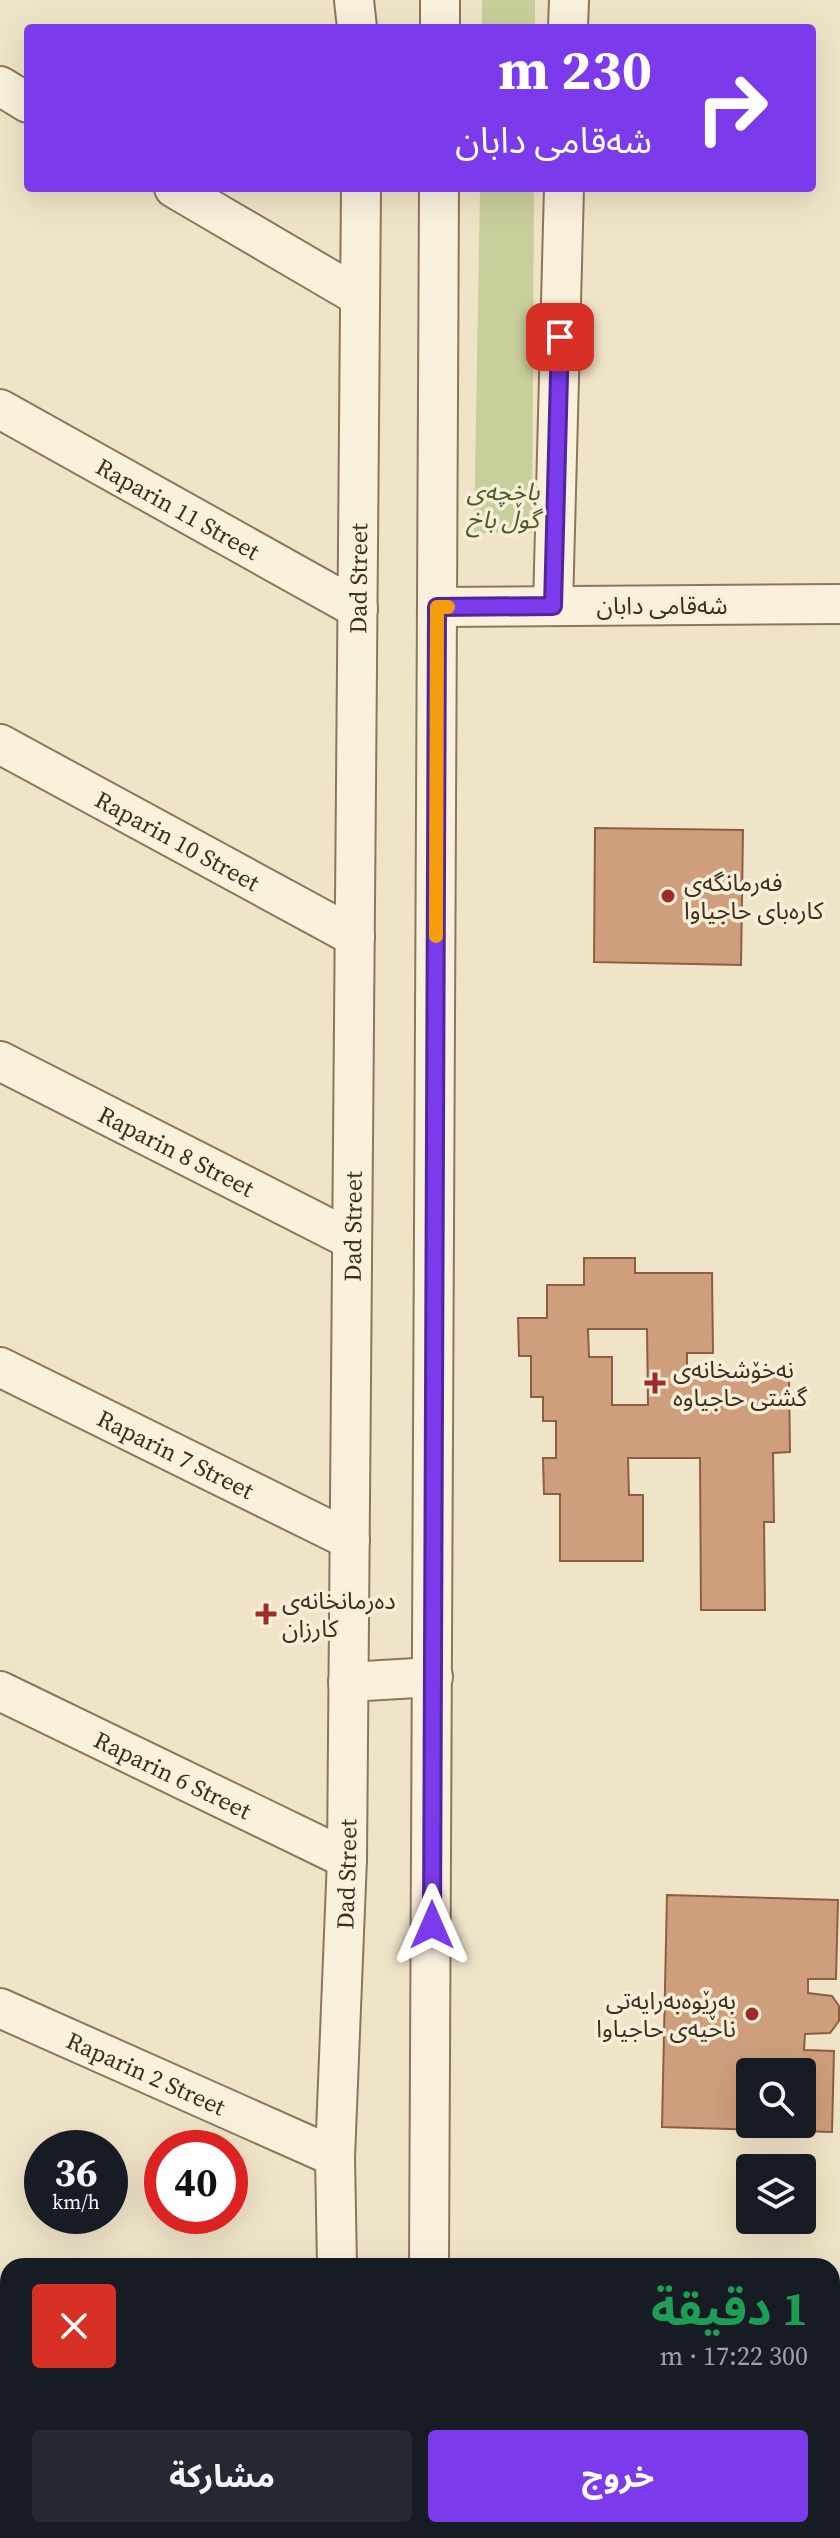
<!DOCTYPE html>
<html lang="ar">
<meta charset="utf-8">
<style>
:root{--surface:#171b24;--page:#242831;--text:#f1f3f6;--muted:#9ea1a6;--accent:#7c3aed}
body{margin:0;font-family:"Source Serif 4","Noto Sans Arabic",serif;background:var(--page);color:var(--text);direction:rtl;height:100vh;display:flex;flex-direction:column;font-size:30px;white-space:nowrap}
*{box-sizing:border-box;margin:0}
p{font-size:26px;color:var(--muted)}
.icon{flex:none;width:44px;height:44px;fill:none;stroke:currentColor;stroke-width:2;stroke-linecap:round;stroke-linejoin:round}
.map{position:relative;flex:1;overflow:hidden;direction:ltr}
.side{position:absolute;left:0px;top:2258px;width:840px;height:280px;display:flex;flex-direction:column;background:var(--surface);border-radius:24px 24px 0 0;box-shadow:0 8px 32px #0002;direction:rtl}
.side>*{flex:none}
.guide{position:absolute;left:24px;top:24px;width:792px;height:168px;border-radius:8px;box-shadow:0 8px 32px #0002;direction:rtl;background:#7c3aed;color:#fff;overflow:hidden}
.tools{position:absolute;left:736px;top:2058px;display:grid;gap:16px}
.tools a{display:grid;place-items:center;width:80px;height:80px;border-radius:8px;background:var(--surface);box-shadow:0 8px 32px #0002;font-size:40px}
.speed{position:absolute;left:24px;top:2130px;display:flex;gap:16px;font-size:40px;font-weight:700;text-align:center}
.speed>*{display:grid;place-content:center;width:104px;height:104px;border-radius:50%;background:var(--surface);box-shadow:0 8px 32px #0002;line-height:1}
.speed small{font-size:20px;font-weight:400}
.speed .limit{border:12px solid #d22;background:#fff;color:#111}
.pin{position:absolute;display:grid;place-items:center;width:68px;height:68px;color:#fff;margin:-34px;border-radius:16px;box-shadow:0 4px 12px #0006}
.me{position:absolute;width:88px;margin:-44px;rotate:0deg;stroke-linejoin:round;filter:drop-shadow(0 0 6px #0008)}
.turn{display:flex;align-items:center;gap:28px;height:168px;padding:0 32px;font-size:36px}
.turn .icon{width:104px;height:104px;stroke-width:2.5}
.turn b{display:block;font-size:56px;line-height:68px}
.round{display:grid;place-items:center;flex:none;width:84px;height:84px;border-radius:8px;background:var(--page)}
.summary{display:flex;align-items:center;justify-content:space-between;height:136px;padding:0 32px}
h1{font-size:48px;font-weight:700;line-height:60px;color:#1e9e55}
.cta{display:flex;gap:16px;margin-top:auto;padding:16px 32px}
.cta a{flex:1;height:92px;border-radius:8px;background:var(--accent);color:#fff;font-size:32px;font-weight:700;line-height:92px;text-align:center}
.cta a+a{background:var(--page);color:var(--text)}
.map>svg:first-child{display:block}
</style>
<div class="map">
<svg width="840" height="2538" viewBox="0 0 840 2538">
<rect width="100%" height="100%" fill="#f0e4c8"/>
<!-- green -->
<g fill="#c9cf9b">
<rect x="482" y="0" width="53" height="28"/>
<path d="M480 188H534L532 533H474Z"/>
<path d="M122 2530H284V2538H118Z"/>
</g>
<!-- building -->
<g fill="#cf9f7d" stroke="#8d5f41" stroke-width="2" fill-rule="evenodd">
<path d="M595 828 743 830 741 965 594 962Z"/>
<path d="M584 1258H635V1273H712L713 1353H687V1377H789L790 1452 773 1453 774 1522H764L765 1610H701L700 1458H628L629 1495H643V1561H560V1494H544L543 1458H556V1421H543V1397H531V1356H519L518 1318H547V1285H584ZM588 1329H647L648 1405H612V1357H589Z"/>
<path d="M667 1895 838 1900 836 1979H808V1993L832 1996 839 2006V2021L830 2033 805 2034 804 2050 834 2051 832 2132 662 2127ZM750 2072H802V2124H750Z"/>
</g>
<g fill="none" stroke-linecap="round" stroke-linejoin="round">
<!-- minor casing -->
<g stroke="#8d765c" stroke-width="42">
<g id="minor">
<path d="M354 0 357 28"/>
<path d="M440 28V0"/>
<path d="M568 28 569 0"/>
<path d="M0 86 28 103"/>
<path d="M174 188 360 297"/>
<path id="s1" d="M0 409 358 609"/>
<path d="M553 606 564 188"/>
<path d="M437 607 840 604"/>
<path id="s2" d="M0 744 355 937"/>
<path id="s3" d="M0 1061 352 1240"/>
<path id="s4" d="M0 1367 350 1540"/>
<path d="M348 1682 433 1677"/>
<path id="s5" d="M0 1691 347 1859"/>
<path id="s6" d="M0 2008 335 2157"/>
<path id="s7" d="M337 2266 335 2157 347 1859 361 188"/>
<path d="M429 2266 439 188"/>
<path d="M0 2330 8 2333"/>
<path d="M341 2538V2530"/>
<path d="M427 2538V2530"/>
</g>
</g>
<!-- minor -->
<use href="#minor" stroke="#faf1dc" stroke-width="38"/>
</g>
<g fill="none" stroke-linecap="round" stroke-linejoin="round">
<!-- route casing -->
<g stroke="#51269a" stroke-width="20">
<path id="route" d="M432 1925 437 607 553 606 560 337"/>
</g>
<!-- route -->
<use href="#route" stroke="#7c3aed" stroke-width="14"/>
<!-- slow -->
<path stroke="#f59e0b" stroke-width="14" d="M436 936 437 607H448"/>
</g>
<!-- markers -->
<g fill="#9e2a2b" stroke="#f7eed8" stroke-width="3">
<circle cx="668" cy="896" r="8"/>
<path d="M651 1371h8v8h8v8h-8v8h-8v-8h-8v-8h8z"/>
<path d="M262 1602h8v8h8v8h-8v8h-8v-8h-8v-8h8z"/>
<circle cx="752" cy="2014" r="8"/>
</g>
<g text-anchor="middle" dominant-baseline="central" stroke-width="7" stroke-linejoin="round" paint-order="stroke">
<!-- park labels -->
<g font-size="24" font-style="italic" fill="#4d5a26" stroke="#f7eed8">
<text x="503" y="491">باخچەی<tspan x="503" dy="28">گوڵ باخ</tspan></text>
</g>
<!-- street labels -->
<g font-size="24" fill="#3d2e20" stroke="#f7eed8">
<text stroke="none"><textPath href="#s1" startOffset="204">Raparin 11 Street</textPath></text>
<text stroke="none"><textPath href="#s7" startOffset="1688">Dad Street</textPath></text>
<text x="662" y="605">شەقامی دابان</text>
<text stroke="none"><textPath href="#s2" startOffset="202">Raparin 10 Street</textPath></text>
<text stroke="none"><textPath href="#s3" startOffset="198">Raparin 8 Street</textPath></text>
<text stroke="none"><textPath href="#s7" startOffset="1040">Dad Street</textPath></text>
<text stroke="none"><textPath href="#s4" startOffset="196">Raparin 7 Street</textPath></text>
<text stroke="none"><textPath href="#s5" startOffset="192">Raparin 6 Street</textPath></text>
<text stroke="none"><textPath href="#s7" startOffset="392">Dad Street</textPath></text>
<text stroke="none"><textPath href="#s6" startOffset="160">Raparin 2 Street</textPath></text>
</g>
<!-- poi labels -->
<g font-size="24" fill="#3d2e20" stroke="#f7eed8" text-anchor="start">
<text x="684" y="882">فەرمانگەی<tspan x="684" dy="28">کارەبای حاجیاوا</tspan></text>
<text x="673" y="1369">نەخۆشخانەی<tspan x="673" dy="28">گشتی حاجیاوە</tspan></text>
<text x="282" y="1600">دەرمانخانەی<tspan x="282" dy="28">کارزان</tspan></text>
<text x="736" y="2000" text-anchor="end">بەڕێوەبەرایەتی<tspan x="736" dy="28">ناحیەی حاجیاوا</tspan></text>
</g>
</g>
</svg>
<div class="tools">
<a><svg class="icon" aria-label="search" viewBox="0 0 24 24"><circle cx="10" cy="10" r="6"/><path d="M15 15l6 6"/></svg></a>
<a><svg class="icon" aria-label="layers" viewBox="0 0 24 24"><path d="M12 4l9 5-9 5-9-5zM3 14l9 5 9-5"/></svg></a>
</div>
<div class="speed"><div>36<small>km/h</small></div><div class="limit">40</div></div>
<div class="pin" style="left:560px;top:337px;background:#d93025"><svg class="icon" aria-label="arrive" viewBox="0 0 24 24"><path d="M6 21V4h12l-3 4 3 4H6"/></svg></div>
<svg class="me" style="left:432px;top:1925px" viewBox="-20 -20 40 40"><path d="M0-17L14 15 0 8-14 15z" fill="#7c3aed" stroke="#fff" stroke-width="4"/></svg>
<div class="guide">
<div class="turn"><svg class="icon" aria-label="right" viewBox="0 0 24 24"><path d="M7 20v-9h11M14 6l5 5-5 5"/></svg><div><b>230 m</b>شەقامی دابان</div></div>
</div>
<section class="side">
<div class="summary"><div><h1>1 دقيقة</h1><p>300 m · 17:22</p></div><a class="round" style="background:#d93025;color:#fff"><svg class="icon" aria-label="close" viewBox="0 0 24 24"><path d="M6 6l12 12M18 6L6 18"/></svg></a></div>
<div class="cta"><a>خروج</a><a>مشاركة</a></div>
</section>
</div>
